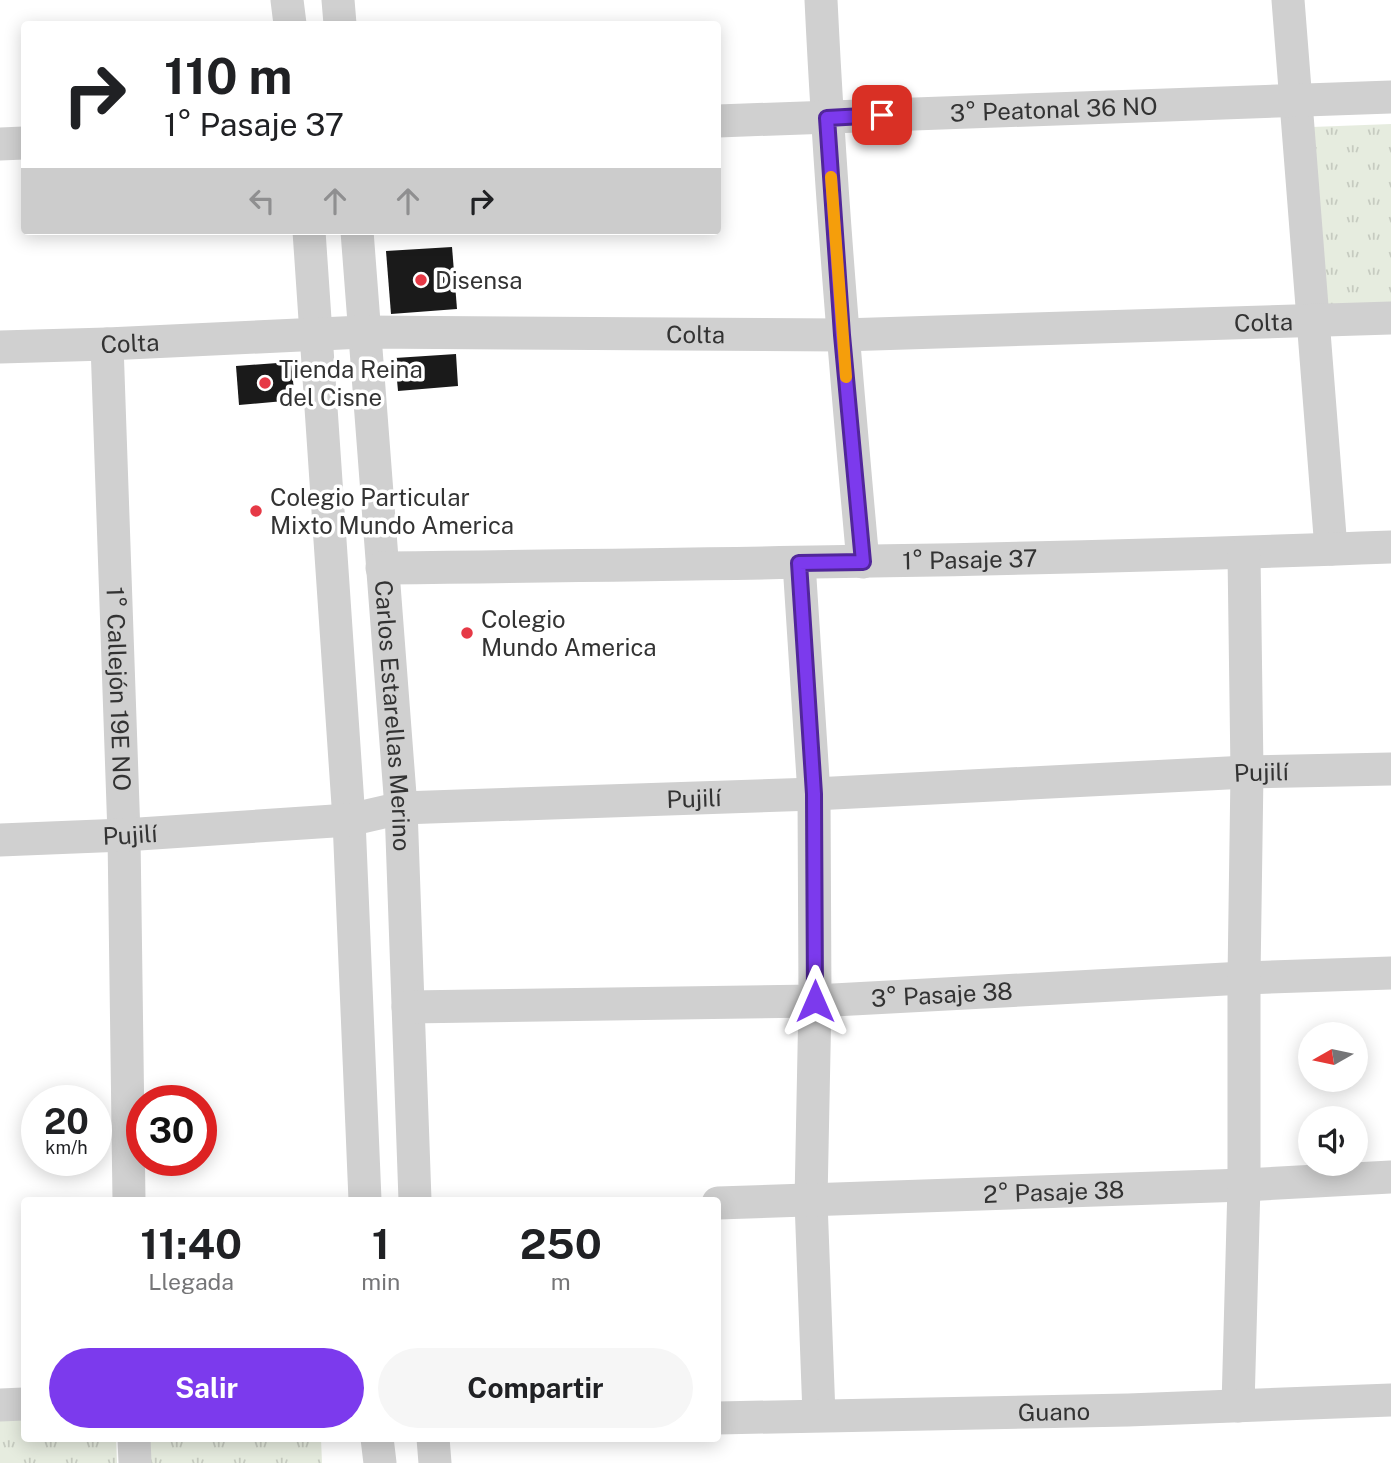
<!DOCTYPE html>
<html lang="es">
<meta charset="utf-8">
<style>
:root{--surface:#fff;--page:#f6f6f6;--text:#202124;--muted:#757577;--accent:#7c3aed}
body{margin:0;font-family:"Public Sans",sans-serif;background:var(--page);color:var(--text);height:100vh;display:flex;flex-direction:column;font-size:26px;white-space:nowrap}
*{box-sizing:border-box;margin:0}
p{font-size:23px;color:var(--muted)}
.icon{flex:none;width:38px;height:38px;fill:none;stroke:currentColor;stroke-width:2;stroke-linecap:round;stroke-linejoin:round}
.map{position:relative;flex:1;overflow:hidden}
.sheet{position:absolute;left:21px;top:1197px;width:700px;height:245px;display:flex;flex-direction:column;background:var(--surface);border-radius:7px;box-shadow:0 4px 18px #0003}
.sheet>*{flex:none}
.banner{position:absolute;left:21px;top:21px;width:700px;height:214px;border-radius:7px;box-shadow:0 4px 18px #0003;background:#fff;color:var(--text);overflow:hidden}
.needle{width:46px;rotate:261deg}
.fabs{position:absolute;left:1298px;top:1022px;display:grid;gap:14px}
.fabs a{display:grid;place-items:center;width:70px;height:70px;border-radius:50%;background:var(--surface);box-shadow:0 4px 18px #0003;font-size:35px}
.speed{position:absolute;left:21px;top:1085px;display:flex;gap:14px;font-size:35px;font-weight:700;text-align:center}
.speed>*{display:grid;place-content:center;width:91px;height:91px;border-radius:50%;background:var(--surface);box-shadow:0 4px 18px #0003;line-height:1}
.speed small{font-size:18px;font-weight:400}
.speed .limit{border:10px solid #d22;background:#fff;color:#111}
.pin{position:absolute;display:grid;place-items:center;width:60px;height:60px;color:#fff;margin:-30px;border-radius:14px;box-shadow:0 4px 10px #0006}
.me{position:absolute;width:77px;margin:-38px;rotate:0deg;stroke-linejoin:round;filter:drop-shadow(0 0 5px #0008)}
.turn{display:flex;align-items:center;gap:24px;height:147px;padding:0 28px;font-size:32px}
.turn .icon{width:91px;height:91px;stroke-width:2.5}
.turn b{display:block;font-size:49px;line-height:60px}
.lanes{display:flex;align-items:center;height:66px;padding:0 28px;background:#0003;justify-content:center;gap:35px;direction:ltr}
.lanes .off{opacity:.35}
.eta{display:flex;justify-content:space-evenly;align-items:center;height:119px;text-align:center}
.eta b{font-size:42px;font-weight:700;line-height:49px}
.action{display:flex;gap:14px;margin-top:auto;padding:14px 28px}
.action a{flex:1;height:80px;border-radius:42px;background:var(--accent);color:#fff;font-size:28px;font-weight:700;line-height:80px;text-align:center}
.action a+a{background:var(--page);color:var(--text)}
.map>svg:first-child{display:block}
</style>
<div class="map">
<svg width="1391" height="1463" viewBox="0 0 1391 1463">
<defs>
<pattern id="park-tufts" width="24" height="20" patternUnits="userSpaceOnUse" patternTransform="scale(1.75)"><rect width="24" height="20" fill="#e6ecdf"/><path d="M3 7l-1-3M5 7V3M7 7l1-3M15 17l-1-3M17 17v-4M19 17l1-3" fill="none" stroke="#c6cbc0"/></pattern>
</defs>
<rect width="100%" height="100%" fill="#fff"/>
<!-- park -->
<g fill="url(#park-tufts)">
<path d="M1391 124V307L1322 309 1312 127Z"/>
<path d="M24 1416V1438L116 1439 117 1463H0V1417Z"/>
<path d="M145 1439H321L322 1463H146Z"/>
</g>
<!-- building -->
<g fill="#1a1a1a">
<path d="M452 247 457 309 391 314 386 251Z"/>
<path d="M456 354 458 386 398 391 395 358Z"/>
<path d="M291 362 295 400 239 405 236 366Z"/>
</g>
<g fill="none" stroke-linecap="round" stroke-linejoin="round">
<!-- minor -->
<g stroke="#d0d0d0" stroke-width="33">
<path d="M287 0 290 24"/>
<path d="M338 0 340 24"/>
<path d="M821 0C830 188 846 375 863 562"/>
<path d="M1288 0 1331 549"/>
<path id="s1" d="M718 121 1391 97"/>
<path d="M0 144 24 143"/>
<path d="M309 231 349 820 365 1200"/>
<path id="s2" d="M357 231 401 808 415 1200"/>
<path id="s3" d="M107 344 124 835 129 1200"/>
<path id="s4" d="M0 347 107 344 363 332 842 335 1391 318"/>
<path d="M799 563 814 794 815 1001 811 1201 819 1415"/>
<path id="s5" d="M382 568C718 564 1055 560 1391 547"/>
<path id="s6" d="M0 840 124 835 349 820 401 808 814 794 1247 772 1391 769"/>
<path id="s7" d="M408 1007 815 1001 1244 978 1391 973"/>
<path id="s8" d="M718 1203 1244 1185 1391 1177"/>
<path d="M0 1405 24 1404"/>
<path d="M1238 1406 1244 1185V978L1247 772 1244 554"/>
<path id="s9" d="M718 1418 1128 1410 1391 1400"/>
<path d="M134 1438 135 1463"/>
<path d="M377 1438 380 1463"/>
<path d="M433 1438 435 1463"/>
</g>
</g>
<g fill="none" stroke-linecap="round" stroke-linejoin="round">
<!-- route casing -->
<g stroke="#51269a" stroke-width="18">
<path id="route" d="M815 1001 814 794 799 563 863 562 842 335 827 118 882 115"/>
</g>
<!-- route -->
<use href="#route" stroke="#7c3aed" stroke-width="12"/>
<!-- slow -->
<path stroke="#f59e0b" stroke-width="12" d="M831 177 846 377"/>
</g>
<!-- markers -->
<g fill="#e63946" stroke="#fff" stroke-width="2.5">
<circle cx="421" cy="280" r="7"/>
<circle cx="265" cy="383" r="7"/>
<circle cx="256" cy="511" r="7"/>
<circle cx="467" cy="633" r="7"/>
</g>
<g text-anchor="middle" dominant-baseline="central" stroke-width="7" stroke-linejoin="round" paint-order="stroke">
<!-- street labels -->
<g font-size="24" fill="#333" stroke="#fff">
<text stroke="none"><textPath href="#s1" startOffset="336">3° Peatonal 36 NO</textPath></text>
<text stroke="none"><textPath href="#s4" startOffset="1264">Colta</textPath></text>
<text stroke="none"><textPath href="#s4" startOffset="696">Colta</textPath></text>
<text stroke="none"><textPath href="#s4" startOffset="130">Colta</textPath></text>
<text stroke="none"><textPath href="#s5" startOffset="588">1° Pasaje 37</textPath></text>
<text stroke="none"><textPath href="#s3" startOffset="345">1° Callejón 19E NO</textPath></text>
<text stroke="none"><textPath href="#s2" startOffset="486">Carlos Estarellas Merino</textPath></text>
<text stroke="none"><textPath href="#s6" startOffset="1264">Pujilí</textPath></text>
<text stroke="none"><textPath href="#s6" startOffset="696">Pujilí</textPath></text>
<text stroke="none"><textPath href="#s6" startOffset="130">Pujilí</textPath></text>
<text stroke="none"><textPath href="#s7" startOffset="534">3° Pasaje 38</textPath></text>
<text stroke="none"><textPath href="#s8" startOffset="336">2° Pasaje 38</textPath></text>
<text stroke="none"><textPath href="#s9" startOffset="336">Guano</textPath></text>
</g>
<!-- poi labels -->
<g font-size="24" fill="#333" stroke="#fff" text-anchor="start">
<text x="435" y="280">Disensa</text>
<text x="279" y="369">Tienda Reina<tspan x="279" dy="28">del Cisne</tspan></text>
<text x="270" y="497">Colegio Particular<tspan x="270" dy="28">Mixto Mundo America</tspan></text>
<text x="481" y="619">Colegio<tspan x="481" dy="28">Mundo America</tspan></text>
</g>
</g>
</svg>
<div class="fabs">
<a><svg class="needle" viewBox="-14 -14 28 28"><path d="M0-13l5 13h-10z" fill="#e53935"/><path d="M0 13l5-13h-10z" fill="#757577"/></svg></a>
<a><svg class="icon" aria-label="sound" viewBox="0 0 24 24"><path d="M4 9h4l5-4v14l-5-4H4zM17 9q2 3 0 6"/></svg></a>
</div>
<div class="speed"><div>20<small>km/h</small></div><div class="limit">30</div></div>
<div class="pin" style="left:882px;top:115px;background:#d93025"><svg class="icon" aria-label="arrive" viewBox="0 0 24 24"><path d="M6 21V4h12l-3 4 3 4H6"/></svg></div>
<svg class="me" style="left:815px;top:1001px" viewBox="-20 -20 40 40"><path d="M0-17L14 15 0 8-14 15z" fill="#7c3aed" stroke="#fff" stroke-width="4"/></svg>
<div class="banner">
<div class="turn"><svg class="icon" aria-label="right" viewBox="0 0 24 24"><path d="M7 20v-9h11M14 6l5 5-5 5"/></svg><div><b>110 m</b>1° Pasaje 37</div></div>
<div class="lanes"><svg class="icon off" aria-label="left" viewBox="0 0 24 24"><path d="M17 20v-9H6M10 6l-5 5 5 5"/></svg><svg class="icon off" aria-label="ahead" viewBox="0 0 24 24"><path d="M12 20V5M6 11l6-6 6 6"/></svg><svg class="icon off" aria-label="ahead" viewBox="0 0 24 24"><path d="M12 20V5M6 11l6-6 6 6"/></svg><svg class="icon" aria-label="right" viewBox="0 0 24 24"><path d="M7 20v-9h11M14 6l5 5-5 5"/></svg></div>
</div>
<section class="sheet">
<div class="eta">
<div><b>11:40</b><p>Llegada</p></div>
<div><b>1</b><p>min</p></div>
<div><b>250</b><p>m</p></div>
</div>
<div class="action"><a>Salir</a><a>Compartir</a></div>
</section>
</div>
